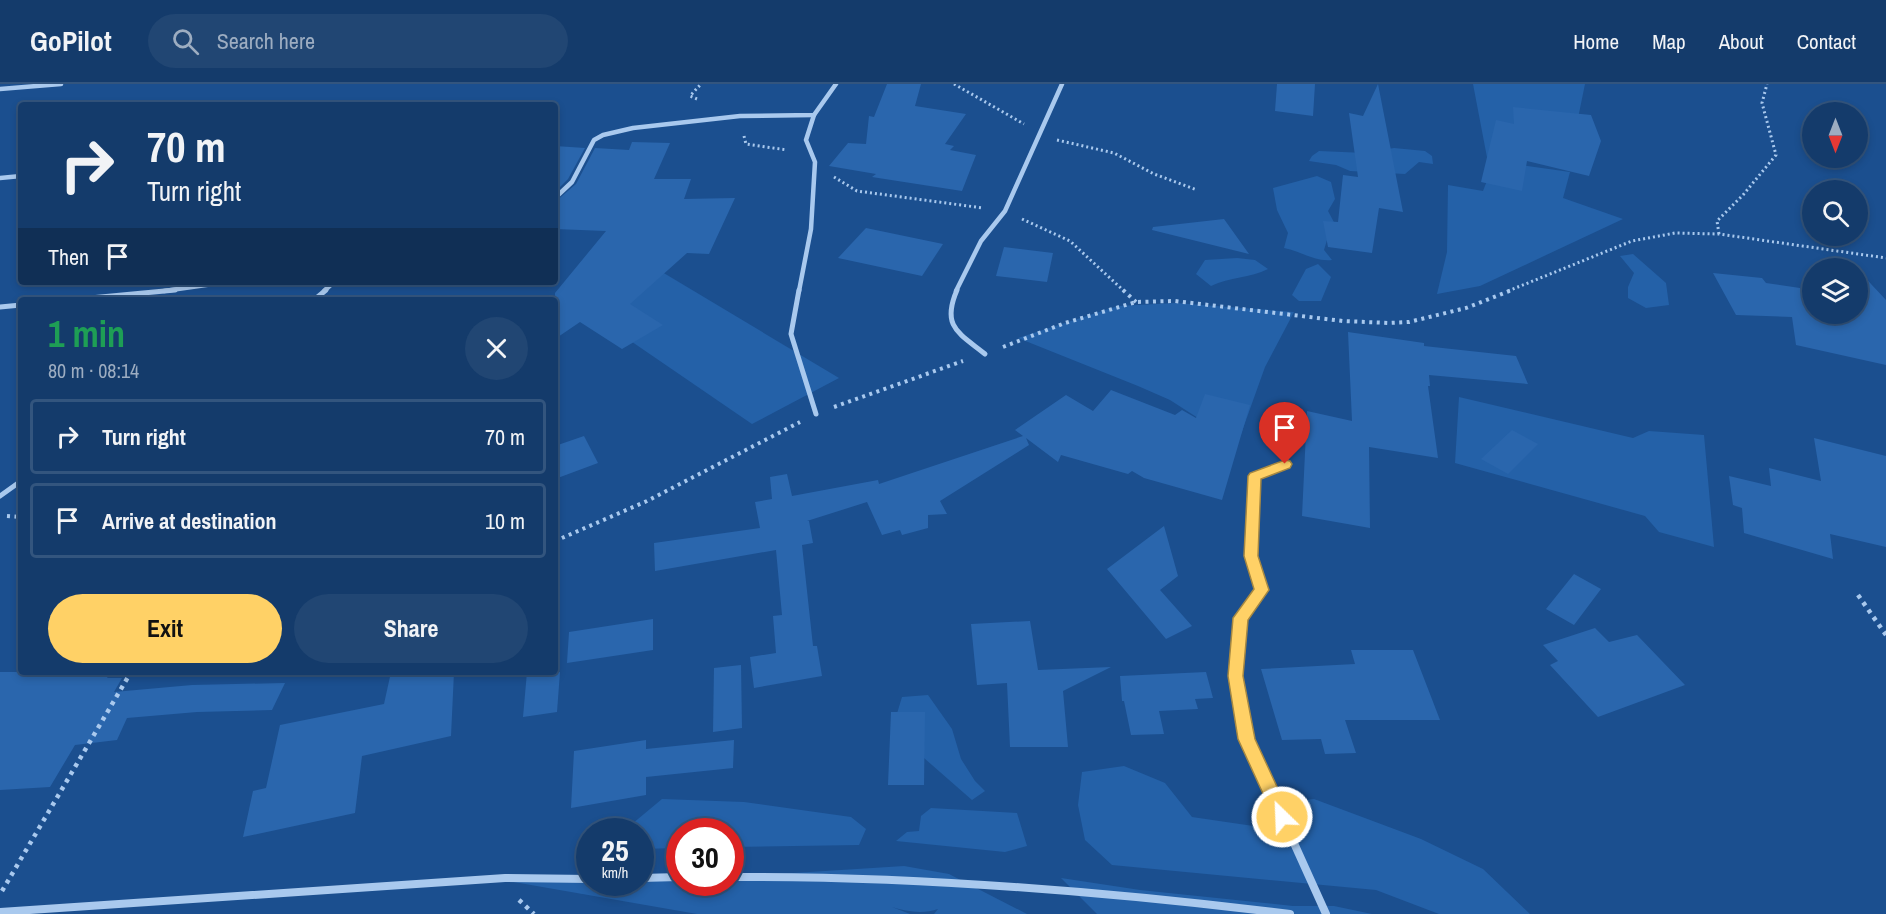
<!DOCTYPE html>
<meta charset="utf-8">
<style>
:root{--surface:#143b6b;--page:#214673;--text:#f1f3f6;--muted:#9dadc1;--line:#33557e;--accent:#ffd166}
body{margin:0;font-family:"Archivo Narrow",sans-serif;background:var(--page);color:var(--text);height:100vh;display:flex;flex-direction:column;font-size:22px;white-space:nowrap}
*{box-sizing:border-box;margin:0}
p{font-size:20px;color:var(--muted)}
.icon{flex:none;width:33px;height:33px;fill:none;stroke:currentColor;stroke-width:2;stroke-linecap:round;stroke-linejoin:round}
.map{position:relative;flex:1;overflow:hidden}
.panel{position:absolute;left:18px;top:213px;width:540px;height:378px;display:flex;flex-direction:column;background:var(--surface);border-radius:6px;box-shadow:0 3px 9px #0003,0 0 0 2px var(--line)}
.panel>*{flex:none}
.guide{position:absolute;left:18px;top:18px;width:540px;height:183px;border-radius:6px;box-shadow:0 3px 9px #0003,0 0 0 2px var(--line);background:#143b6b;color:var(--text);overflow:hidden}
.needle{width:39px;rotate:180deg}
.controls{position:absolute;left:1802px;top:18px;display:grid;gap:12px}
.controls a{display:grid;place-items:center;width:66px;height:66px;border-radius:50%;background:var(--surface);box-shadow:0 3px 9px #0003,0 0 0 2px var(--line);font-size:30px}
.speed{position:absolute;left:576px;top:734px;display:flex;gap:12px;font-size:30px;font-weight:700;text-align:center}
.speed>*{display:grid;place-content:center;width:78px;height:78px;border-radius:50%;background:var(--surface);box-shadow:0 3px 9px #0003,0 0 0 2px var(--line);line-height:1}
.speed small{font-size:15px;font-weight:400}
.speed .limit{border:9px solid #d22;background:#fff;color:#111}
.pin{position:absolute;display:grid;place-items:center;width:51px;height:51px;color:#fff;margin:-62px -26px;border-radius:50% 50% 50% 0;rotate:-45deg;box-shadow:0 0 6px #0007}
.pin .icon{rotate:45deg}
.me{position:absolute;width:66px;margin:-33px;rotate:336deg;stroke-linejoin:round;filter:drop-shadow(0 0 4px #0008)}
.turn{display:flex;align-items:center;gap:21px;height:126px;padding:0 30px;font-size:27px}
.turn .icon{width:78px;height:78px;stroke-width:2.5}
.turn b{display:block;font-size:42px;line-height:51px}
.then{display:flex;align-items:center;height:57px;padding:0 30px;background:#0003;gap:12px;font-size:22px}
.round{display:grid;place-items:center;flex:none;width:63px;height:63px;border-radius:32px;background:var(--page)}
.summary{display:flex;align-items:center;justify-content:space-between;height:102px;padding:0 30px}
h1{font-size:36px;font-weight:700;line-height:45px;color:#1e9e55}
.primary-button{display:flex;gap:12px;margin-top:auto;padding:12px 30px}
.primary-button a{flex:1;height:69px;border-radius:36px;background:var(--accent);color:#111;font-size:24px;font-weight:700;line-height:69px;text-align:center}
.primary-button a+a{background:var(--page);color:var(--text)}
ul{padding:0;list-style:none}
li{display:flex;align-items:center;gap:18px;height:75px;margin:0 12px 9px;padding:0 18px;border:3px solid var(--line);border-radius:6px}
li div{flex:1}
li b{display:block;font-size:22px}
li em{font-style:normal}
header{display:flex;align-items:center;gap:36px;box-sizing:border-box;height:84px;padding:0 30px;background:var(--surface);border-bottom:2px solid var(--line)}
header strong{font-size:28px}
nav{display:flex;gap:33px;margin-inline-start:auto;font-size:21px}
.search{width:420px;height:54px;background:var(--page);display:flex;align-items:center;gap:15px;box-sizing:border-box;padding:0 21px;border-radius:33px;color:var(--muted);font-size:22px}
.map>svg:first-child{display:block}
</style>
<header>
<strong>GoPilot</strong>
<div class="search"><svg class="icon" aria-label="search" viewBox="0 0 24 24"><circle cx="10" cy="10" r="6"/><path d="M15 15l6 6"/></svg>Search here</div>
<nav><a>Home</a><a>Map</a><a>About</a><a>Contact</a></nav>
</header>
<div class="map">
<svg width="1886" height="830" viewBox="0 0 1886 830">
<rect width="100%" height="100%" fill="#1b4f8f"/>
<!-- green -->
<g fill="#2461a8">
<path d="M1473 0H1585L1576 44 1529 37 1521 81 1570 88 1563 114 1623 135 1480 202 1437 210 1447 168 1448 101 1483 107 1490 89Z"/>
<path d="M1394 64 1425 67 1432 72 1433 80 1419 78 1405 90 1350 87 1336 81 1309 77 1312 72 1319 67 1365 69Z"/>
<path d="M1317 92 1331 98 1335 115 1328 127 1336 142 1327 156 1324 166 1332 176C1314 178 1301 167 1284 164L1288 149 1277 126 1273 104Z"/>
<path d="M1633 170 1666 199 1669 221 1646 224 1628 214V203L1634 189 1620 172Z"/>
<path d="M1237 174 1255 176 1268 185C1250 194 1230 193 1211 202L1196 190 1205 176Z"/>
<path d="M647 179 839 294 752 340 584 225Z"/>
<path d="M1318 180 1331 193 1321 217H1299L1292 211 1306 185Z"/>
<path d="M1176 219 1294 228 1265 283 1241 350 1198 334 1170 316 1138 302 1018 254 1118 222Z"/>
<path d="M1459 313 1633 354 1649 347 1704 351 1714 463 1659 448 1645 432 1455 379Z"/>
<path d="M928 611 952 645 961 675 975 697 985 707 972 716 892 646 902 613Z"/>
<path d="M1124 682 1165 699 1192 733 1274 745 1280 718 1314 715 1421 755 1483 785 1530 830H1439L1376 806 1112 781 1085 756 1078 721 1082 688Z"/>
<path d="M662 715 744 718 851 733 866 745 859 761 731 763 730 747H680L679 764 641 765 640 747H633L632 740Z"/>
<path d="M931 724 1017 729 1027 762 1005 768 896 757 907 748 919 747 921 732Z"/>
<path d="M904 782 949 790 1027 830H934L938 825C924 830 907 828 892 823L910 830H697L485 793 640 798 641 793H679L680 798H730L731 793Z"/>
<path d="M1061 794 1140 806 1293 822H1334L1372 830H1097Z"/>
</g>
<!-- building -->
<g fill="#2a66ad">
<path d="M887 0H921L915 22 966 30 945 60 954 62 950 66 976 71 962 107 872 93 876 90 829 82 848 59 866 60 869 32 874 33Z"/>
<path d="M1277 0H1315L1313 32 1275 27Z"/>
<path d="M1378 0 1403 128 1379 124 1372 169 1328 163 1323 137 1338 138 1343 91 1358 93 1349 29 1363 32Z"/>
<path d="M1513 23 1591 31 1601 57 1589 92 1527 77 1522 107 1481 98 1496 36 1514 40Z"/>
<path d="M632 58 670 59 654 95H691L684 115 735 114 709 170 687 169 630 220 663 241 622 265 580 238 555 255V209L606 147 555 145V118L576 100 595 64 629 66Z"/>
<path d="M555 62 585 64 568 95 555 108Z"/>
<path d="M1224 135 1249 170 1152 146 1153 143Z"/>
<path d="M866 144 943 160 922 192 838 174Z"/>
<path d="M1004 163 1053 169 1047 198 996 192Z"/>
<path d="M1857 185 1886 216V281L1796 261 1792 233 1736 231 1713 189 1762 194 1766 199 1800 204 1807 219 1812 220V230H1857Z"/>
<path d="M1348 248 1424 259V262L1516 272 1528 300 1429 291 1430 302H1428L1438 374 1369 363 1370 444 1302 432 1307 327 1352 337Z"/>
<path d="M1111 306 1175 331 1182 326 1196 334 1205 310 1250 321 1222 416 1144 394 1132 387 1128 390 1061 371 1058 378 1026 354 1029 361 940 417 947 430 928 431V444L902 451 900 446 882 451 867 418 807 437H809L813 459 802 461 813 562H817L822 592 754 604 750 573 776 569 773 532 782 531 776 466 655 487 654 459 760 444 755 418 772 415 770 393 787 390 792 412 878 396 879 400 1023 352 1015 346 1066 311 1093 327Z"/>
<path d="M1512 346 1538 360 1508 390 1481 375Z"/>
<path d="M584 352 598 379 555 395V362Z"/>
<path d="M1814 354 1886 372V463L1830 450 1833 475 1744 449 1742 424 1733 421 1729 392 1771 402 1769 384 1821 397Z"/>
<path d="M1164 442 1178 492 1160 506 1192 542 1166 555 1107 485Z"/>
<path d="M1574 490 1601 505 1574 541 1546 525Z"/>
<path d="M653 535V566L567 579 569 548Z"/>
<path d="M1030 537 1038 586 1111 583 1063 607 1068 663H1010L1007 599 977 601 971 540Z"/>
<path d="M1595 544 1609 558 1637 551 1685 601 1598 633 1550 581 1558 577 1543 561Z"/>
<path d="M1351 566H1413L1440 636H1345L1356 669 1325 670 1321 655 1282 656 1261 585 1355 580Z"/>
<path d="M741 581 742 644 713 648 714 584Z"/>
<path d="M0 588H111L107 594H122L114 608 192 601 285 599 272 626 197 628 127 634 117 656 75 661 50 703 0 706Z"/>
<path d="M391 588H454L451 652 362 672 355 729 243 753 253 707 266 704 280 641 384 620Z"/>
<path d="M527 588H560L557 628 523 633Z"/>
<path d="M1206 588 1213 614 1195 615 1198 625 1159 627 1164 650 1131 651 1124 617H1122L1120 592Z"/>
<path d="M891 628H925L924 701H888Z"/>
<path d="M646 656V665L734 656 733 684 646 693V711L571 724 574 667Z"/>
</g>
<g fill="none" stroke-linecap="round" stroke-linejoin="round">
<!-- path-far2 -->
<g stroke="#a9c9ee" stroke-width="3" stroke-dasharray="2 3" stroke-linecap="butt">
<path d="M954 0 1024 40"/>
<path d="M697 15 690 12 701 0"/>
<path d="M744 52 746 60 787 66"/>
<path d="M1057 56 1114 69 1154 90 1197 106"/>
<path d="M834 93 857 107 983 124"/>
<path d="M1022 135 1070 157 1124 207"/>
<path d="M1719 150 1717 137 1743 111 1776 71 1762 19 1767 0"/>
<path d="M1508 207 1632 157 1675 149 1719 150 1886 174"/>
</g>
<!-- path-far1 -->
<g stroke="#a9c9ee" stroke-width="4" stroke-dasharray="3 4.5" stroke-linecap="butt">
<path d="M1123 206 1136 218"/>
<path d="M1003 263 1065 239 1136 218 1175 217 1343 237 1389 239 1409 238 1466 224 1512 206"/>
<path d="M834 323 963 277"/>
<path d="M7 432 21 433"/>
<path d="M555 457 647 417 800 338"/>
</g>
<!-- path -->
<g stroke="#a9c9ee" stroke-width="4.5" stroke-dasharray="4 5" stroke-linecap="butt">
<path d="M1858 511 1886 551"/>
<path d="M2 807 131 588"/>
<path d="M519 816 534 830"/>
</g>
<!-- street-far2 -->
<g stroke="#a9c9ee" stroke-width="4.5">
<path d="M0 5 61 0"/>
<path d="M0 94 21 92"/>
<path d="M555 114 572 98 594 56 603 51 633 44 740 32 814 31 836 0"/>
<path d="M164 207 227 198"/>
<path d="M324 207 334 198"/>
<path d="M799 207 811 145 815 78 806 56 814 31"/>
<path d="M956 207 981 157 1005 127 1062 0"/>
</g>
<!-- street-far1 -->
<g stroke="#a9c9ee" stroke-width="5">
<path d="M799 206 791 250 816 330"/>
<path d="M957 206C941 243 959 249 985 270"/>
<path d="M69 216 175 206"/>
<path d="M314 216 326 206"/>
<path d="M0 223 21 221"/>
<path d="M0 412 21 397"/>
<path d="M1253 477 1251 472 1255 392 1285 380 1288 361"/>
</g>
<!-- street -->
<g stroke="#a9c9ee" stroke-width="8">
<path d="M1252 476 1262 505 1241 534 1236 592 1247 655 1326 830"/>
<path d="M730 793C918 792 1104 807 1290 830"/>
<path d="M640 794 680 793"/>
<path d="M0 828 505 794 590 795"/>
</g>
</g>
<!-- route -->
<path fill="#ffd166" stroke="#a68842" stroke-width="1.5" d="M1285 376 1290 377 1292 380 1290 384 1261 395 1258 472 1269 506 1248 536 1243 592 1255 655 1291 733 1288 738 1282 741 1276 738 1238 655 1228 592 1233 534 1254 505 1244 472 1248 392 1250 389Z"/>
</svg>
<div class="controls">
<a><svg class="needle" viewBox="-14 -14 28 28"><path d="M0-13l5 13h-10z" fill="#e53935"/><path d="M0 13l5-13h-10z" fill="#9dadc1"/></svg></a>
<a><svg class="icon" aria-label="search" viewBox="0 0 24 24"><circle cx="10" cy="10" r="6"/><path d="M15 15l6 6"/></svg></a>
<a><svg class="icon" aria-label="layers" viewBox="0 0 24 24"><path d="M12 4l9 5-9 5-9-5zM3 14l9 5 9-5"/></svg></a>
</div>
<div class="speed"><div>25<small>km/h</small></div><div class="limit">30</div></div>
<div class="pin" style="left:1285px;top:380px;background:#d93025"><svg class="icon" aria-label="arrive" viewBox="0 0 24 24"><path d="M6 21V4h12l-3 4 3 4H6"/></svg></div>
<svg class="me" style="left:1282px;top:733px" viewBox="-20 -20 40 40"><circle r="17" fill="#ffd166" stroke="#fff" stroke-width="3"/><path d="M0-11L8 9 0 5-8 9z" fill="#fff"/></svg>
<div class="guide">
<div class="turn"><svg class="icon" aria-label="right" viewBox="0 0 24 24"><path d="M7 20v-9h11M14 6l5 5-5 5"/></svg><div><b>70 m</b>Turn right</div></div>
<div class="then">Then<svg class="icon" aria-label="arrive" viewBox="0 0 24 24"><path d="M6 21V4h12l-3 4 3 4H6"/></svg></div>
</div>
<section class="panel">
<div class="summary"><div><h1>1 min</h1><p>80 m · 08:14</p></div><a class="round"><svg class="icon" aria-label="close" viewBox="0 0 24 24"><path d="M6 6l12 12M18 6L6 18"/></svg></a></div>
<ul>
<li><svg class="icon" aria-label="right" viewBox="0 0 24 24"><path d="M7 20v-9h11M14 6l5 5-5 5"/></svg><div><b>Turn right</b></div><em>70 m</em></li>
<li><svg class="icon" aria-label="arrive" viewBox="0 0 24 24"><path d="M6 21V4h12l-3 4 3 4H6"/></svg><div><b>Arrive at destination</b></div><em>10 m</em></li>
</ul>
<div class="primary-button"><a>Exit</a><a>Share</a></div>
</section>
</div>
